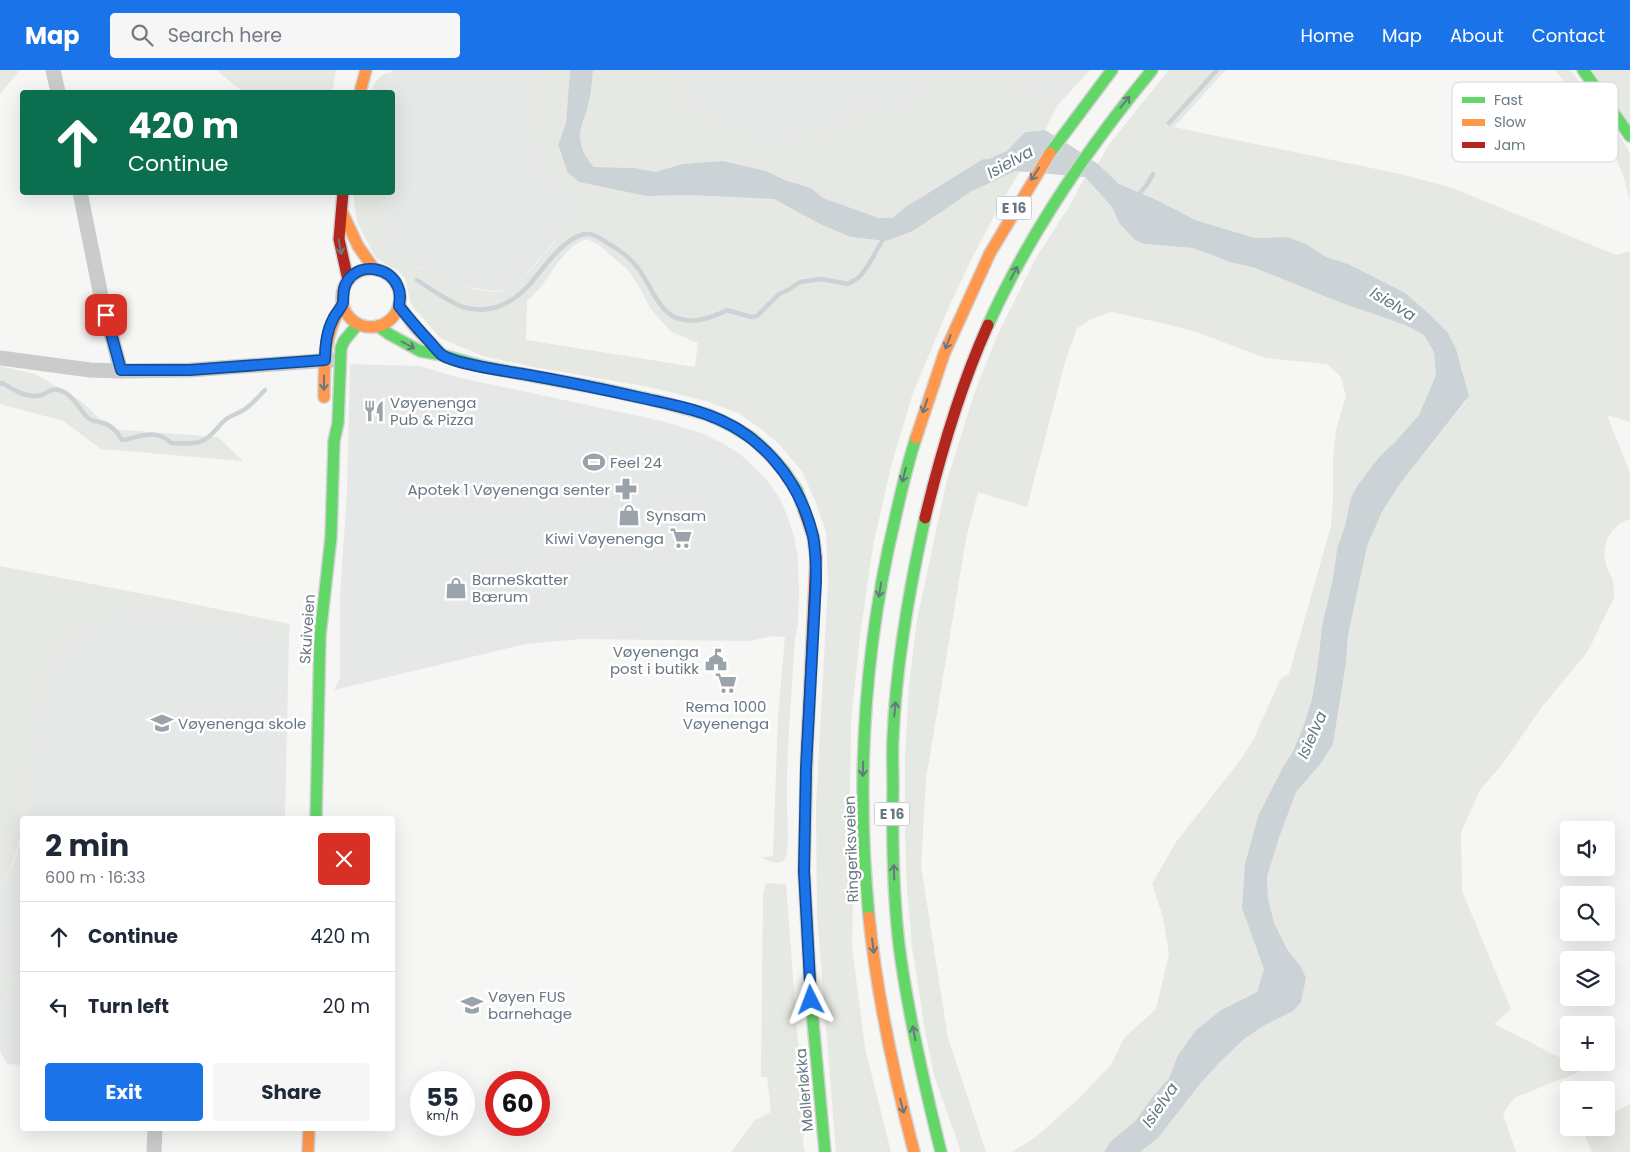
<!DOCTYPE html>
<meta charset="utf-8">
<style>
:root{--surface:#fff;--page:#f6f6f7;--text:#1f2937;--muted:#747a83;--line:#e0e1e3;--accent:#1a73e8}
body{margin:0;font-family:Poppins,sans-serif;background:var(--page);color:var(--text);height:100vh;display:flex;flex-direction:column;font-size:19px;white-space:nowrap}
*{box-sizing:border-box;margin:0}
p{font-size:16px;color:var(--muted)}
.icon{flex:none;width:28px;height:28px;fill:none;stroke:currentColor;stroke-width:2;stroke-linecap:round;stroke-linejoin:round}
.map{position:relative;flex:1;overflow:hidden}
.drawer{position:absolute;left:20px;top:746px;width:375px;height:315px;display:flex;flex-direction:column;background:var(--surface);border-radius:5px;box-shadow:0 5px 20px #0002}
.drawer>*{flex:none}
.banner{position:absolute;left:20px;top:20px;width:375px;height:105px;border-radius:5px;box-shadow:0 5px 20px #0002;background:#0b6e4f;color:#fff;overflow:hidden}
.buttons{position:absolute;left:1560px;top:751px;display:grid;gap:10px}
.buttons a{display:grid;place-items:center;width:55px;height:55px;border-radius:5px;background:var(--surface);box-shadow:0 5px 20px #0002;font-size:25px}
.speed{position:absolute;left:410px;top:1001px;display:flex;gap:10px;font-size:25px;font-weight:700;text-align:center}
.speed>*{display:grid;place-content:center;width:65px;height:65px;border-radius:50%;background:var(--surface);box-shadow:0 5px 20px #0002;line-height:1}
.speed small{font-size:12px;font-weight:400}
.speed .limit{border:8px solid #d22;background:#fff;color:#111}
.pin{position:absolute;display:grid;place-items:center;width:42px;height:42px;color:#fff;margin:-21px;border-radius:10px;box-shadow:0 2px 8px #0006}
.me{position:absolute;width:55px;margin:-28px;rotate:357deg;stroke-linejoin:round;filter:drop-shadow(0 0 4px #0008)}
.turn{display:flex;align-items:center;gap:18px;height:105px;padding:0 25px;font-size:22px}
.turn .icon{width:65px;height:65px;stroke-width:2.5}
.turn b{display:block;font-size:35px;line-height:42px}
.round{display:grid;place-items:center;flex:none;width:52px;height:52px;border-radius:5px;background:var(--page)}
.summary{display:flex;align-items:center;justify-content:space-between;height:85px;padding:0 25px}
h1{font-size:30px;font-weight:700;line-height:38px}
.primary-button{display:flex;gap:10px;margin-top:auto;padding:10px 25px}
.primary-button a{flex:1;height:58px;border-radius:5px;background:var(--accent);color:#fff;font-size:20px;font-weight:700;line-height:58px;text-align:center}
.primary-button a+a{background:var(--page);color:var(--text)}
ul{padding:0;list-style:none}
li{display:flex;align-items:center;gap:15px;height:70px;padding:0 25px;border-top:1px solid var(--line)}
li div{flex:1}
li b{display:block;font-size:19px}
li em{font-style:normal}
header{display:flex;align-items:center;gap:30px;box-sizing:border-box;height:70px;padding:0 25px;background:var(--accent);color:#fff}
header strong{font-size:24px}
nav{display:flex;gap:28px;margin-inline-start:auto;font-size:18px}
.search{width:350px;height:45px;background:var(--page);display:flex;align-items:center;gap:12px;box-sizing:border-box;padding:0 18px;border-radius:5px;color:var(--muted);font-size:19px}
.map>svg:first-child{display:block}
</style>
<header>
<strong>Map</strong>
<div class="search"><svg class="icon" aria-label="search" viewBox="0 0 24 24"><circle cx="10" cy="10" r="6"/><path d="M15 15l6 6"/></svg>Search here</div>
<nav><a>Home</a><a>Map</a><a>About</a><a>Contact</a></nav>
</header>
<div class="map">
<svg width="1630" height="1082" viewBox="0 0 1630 1082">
<rect width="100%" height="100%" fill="#f6f6f5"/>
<!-- built -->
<g fill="#e6e7e7">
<path d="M392 0H535L537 3 530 42 546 100 569 128 574 140 566 156 543 185 521 208 506 220 490 221 460 215 417 196 403 193 393 187 390 181 381 123 392 122V22H387Z"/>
<path d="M669 0H1090L1058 35 1016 12 935 14 903 37 884 45 869 32 820 66 759 67 727 57 699 42 690 34Z"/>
<path d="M350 294 420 296 456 307 662 351 701 363 722 373 741 385 767 410 780 429 787 445 794 466 798 488 799 524 798 555 795 568 773 566 749 571 580 569 526 574 334 620 340 609V527L347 420Z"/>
<path d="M165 541 289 566 285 749H24L36 673 39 632 45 611 62 582 79 565 91 557 110 548 127 543Z"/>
<path d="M22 759V995L7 994 0 981V938L7 932 9 904 3 879 6 864 0 855V820L14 791 21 772Z"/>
</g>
<!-- green -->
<g fill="#e6e8e3" fill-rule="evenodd">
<path d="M0 0H20L0 24Z"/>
<path d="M216 0H336L332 22H243Z"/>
<path d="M535 0H570L566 53 558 75 560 84 647 126 688 125 774 129 818 153 850 167 886 171 913 161 972 121 1016 101H1020L1001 133 971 190 948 239 913 323 891 396 873 476 860 566 851 651 850 726 853 821 852 876 865 978 891 1082H836L817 844 816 737 828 513 826 462 815 430 801 400 777 372 757 356 738 343 706 331 649 317 528 296 483 286 440 268 411 234 405 208 398 201 376 188 357 152 353 123H381L390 181C396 193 406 192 418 197 423 199 428 201 432 203 450 211 486 227 505 220 508 219 512 216 514 214 539 194 560 168 574 140L569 128 546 100 534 76 530 42 537 3ZM587 169 599 175 627 199 639 216 650 238 671 262 698 273 695 297 526 270 527 231C531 227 535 224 538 220 553 203 564 176 587 169Z"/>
<path d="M593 0H669L690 34 699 42 727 57 759 67 820 66 869 32 884 45 903 37 935 14 960 5 990 6 1016 12 1058 35 1045 60 1025 62 1007 81 989 90 983 89 904 138 894 148H879L823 128 811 118 785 110 766 101 723 91 682 94 656 102 635 98 594 97C583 85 577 71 582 54 584 48 587 42 588 35 591 24 592 12 593 0Z"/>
<path d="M1169 0H1226L1174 57 1400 104 1450 117 1616 185 1630 181V352L1607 345 1630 403V449L1620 453 1612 461 1606 472 1604 484 1606 495 1613 510 1614 528 1588 581 1542 637 1500 697 1480 720 1461 762 1462 821 1511 939 1494 954 1584 1000 1514 1028 1503 1044 1516 1082H1140L1158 1068 1200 1014 1219 993 1244 969 1265 955 1292 941 1301 897 1287 879 1274 853 1268 828 1267 807 1279 768 1296 722 1322 692 1333 674 1346 593 1348 565 1366 476 1382 442 1399 415 1467 330 1462 297 1373 208 1348 194 1326 187 1304 173 1287 167 1255 168 1195 150 1159 131 1119 114 1098 94 1110 73Z"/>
<path d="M1555 0H1570L1612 53 1630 83V134C1623 82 1587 40 1555 0Z"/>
<path d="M1592 0H1630V59Z"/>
<path d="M391 2 387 22H371C375 11 379 5 391 2Z"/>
<path d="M1085 107 1112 137 1119 153 1144 174 1193 178 1230 192 1255 198 1339 232 1405 255 1424 265 1434 282 1436 305 1419 345 1394 373 1380 386 1370 400 1345 456 1337 479 1333 508 1322 556 1318 592 1312 629 1304 655 1293 681 1283 697 1258 746 1245 794 1255 874 1264 899 1257 922 1221 940 1196 960 1178 985 1169 1008 1154 1025 1135 1051 1110 1072 1104 1082H1012L1037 1066 1075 1032 1111 995 1124 968 1156 939 1169 884 1163 847 1152 814 1176 772 1242 688 1254 668 1281 608 1289 604 1331 456 1333 428V388L1336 360 1346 326 1341 307 1327 294 1265 288 1194 261 1166 254 1112 242 1091 249 1077 258 1065 292 1027 437 978 422 966 469 926 709 921 796 948 968 986 1082H961L934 1005 925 961 912 877 907 819 905 759V687L909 616 917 550 946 414 974 324 997 266 1036 188 1070 135Z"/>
<path d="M0 296 35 304 81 331 110 359 218 367 243 391 101 379 63 351 0 334Z"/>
<path d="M0 496 164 528 290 554 289 566 165 541 127 543 91 557 79 565 62 582 45 611 39 632 36 673 24 749H22C22 775 11 796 0 820Z"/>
<path d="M785 566 795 568C792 623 786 680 787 736 787 746 790 782 785 789 780 796 767 791 761 787L773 786 778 646Z"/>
<path d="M766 813 786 814 804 1055 803 1076 806 1082H731L755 1050 771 1042 767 1007H761L763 824Z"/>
<path d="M0 855 6 864 3 879 9 904 7 932 0 938Z"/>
<path d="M1630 1034V1082H1592L1582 1059 1586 1058H1606V1046Z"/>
</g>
<!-- water -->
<path fill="#cbd3d6" d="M570 0H593C592 12 591 24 588 35 587 42 584 48 582 54 577 71 583 85 594 97L635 98 656 102 682 94 723 91 766 101 785 110 811 118 823 128 879 148H893L904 138 983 89H989L1007 81 1025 62 1045 60 1071 76 1098 94 1119 114 1159 131 1195 150 1255 168 1287 167 1304 173 1326 187 1348 194 1405 223 1427 242 1448 263 1456 279 1469 326 1399 415 1382 442 1367 476 1348 565 1346 593 1333 674 1322 692 1296 722 1279 768 1267 807 1268 828 1274 853 1287 879 1301 897 1306 908 1301 932 1293 941 1265 955 1244 969 1219 993 1200 1014 1158 1068 1140 1082H1104L1110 1072 1135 1051 1154 1025 1169 1008 1178 985 1196 960 1221 940 1257 922 1264 899 1242 838 1245 794 1258 746 1283 697 1293 681 1304 655 1312 629 1318 592 1322 556 1333 508 1337 479 1345 456 1351 428 1358 415 1380 386 1394 373 1419 345 1436 305 1434 282 1424 265 1405 255 1339 232 1255 198 1230 192 1193 178 1144 174 1134 169 1119 153 1112 137 1085 107 1016 101 972 121 913 161 886 171 850 167 818 153 774 129 688 125 647 126 579 112 568 103 558 75 566 53Z"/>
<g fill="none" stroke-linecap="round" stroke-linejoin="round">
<!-- stream -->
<g stroke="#cbd3d6" stroke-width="4.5">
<path d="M1169 53 1217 0"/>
<path d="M1136 127 1146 116 1153 104"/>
<path d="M417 210C429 218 449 232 463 237 490 245 512 234 530 214 541 201 550 188 562 177 570 170 579 163 589 164 595 164 603 170 609 174 620 180 630 188 638 198 656 223 661 256 699 250 709 248 718 245 727 240L751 247 757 246 779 224 788 220 800 212 822 209 848 214C851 212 855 210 858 208 870 197 875 180 885 167"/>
<path d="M0 314 2 313C14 320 27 329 42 325 45 324 49 320 53 320 70 318 78 338 88 348 93 352 97 351 103 353 112 355 118 363 122 370 141 367 156 358 171 373 181 373 193 375 202 371 211 367 216 359 222 353 227 346 235 345 242 341 251 336 258 327 265 320"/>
</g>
<!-- fast casing -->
<g stroke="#d3d3d3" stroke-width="14">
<g id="fast">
<path d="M1583 0 1630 66"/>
<path d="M1050 83 1112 0"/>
<path d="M988 255C1030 162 1087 79 1152 0"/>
<path d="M378 256 389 264 420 281 442 285 485 297 603 319 657 331 709 345 732 356 752 368 769 384 784 401 797 420 804 440"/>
<path d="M925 448C909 520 896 594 893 668 892 684 893 701 893 717 892 770 893 822 899 875 908 945 924 1014 941 1082"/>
<path d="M807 678 804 801 811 930 825 1082"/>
<path d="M316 749 320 566 331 467 334 371 338 353 341 278 344 271 358 254"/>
<path d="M869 847C856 714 864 579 895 449 901 422 907 395 916 368"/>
</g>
</g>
<!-- slow casing -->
<g stroke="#d3d3d3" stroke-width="14">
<g id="slow">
<path d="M360 22 366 0"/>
<path d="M343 144 358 176 374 199"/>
<circle cx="371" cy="228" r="29"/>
<path d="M399 236 416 258 442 285"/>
<path d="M324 327C324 291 324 265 343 233"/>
<path d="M916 368 944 284 990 183 1050 83"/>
<path d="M869 847C877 927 894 1005 914 1082"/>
<path d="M308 1082 309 1059"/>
</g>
</g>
<!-- jam casing -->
<g stroke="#d3d3d3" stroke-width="14">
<g id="jam">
<path d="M343 122 339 169 348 210"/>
<path d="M804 440 813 466 816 487 807 678"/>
<path d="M925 448C941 382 960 317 988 255"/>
</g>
</g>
<!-- street -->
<g stroke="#cacccc" stroke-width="15">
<path d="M53 0 58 22"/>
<path d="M80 122 101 226 121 301"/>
<path d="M0 288 90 300 121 301 190 300 332 290"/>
<path d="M154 1082 155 1059"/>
</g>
<!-- fast -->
<use href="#fast" stroke="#63d668" stroke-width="11"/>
<!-- slow -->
<use href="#slow" stroke="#ff974d" stroke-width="11"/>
<!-- jam -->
<use href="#jam" stroke="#b3261e" stroke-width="11"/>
</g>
<!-- one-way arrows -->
<defs><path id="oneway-shaft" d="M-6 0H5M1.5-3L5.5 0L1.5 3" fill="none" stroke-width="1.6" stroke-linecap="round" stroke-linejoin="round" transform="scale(1.25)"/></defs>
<g stroke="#687782">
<use href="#oneway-shaft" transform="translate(1125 32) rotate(-51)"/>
<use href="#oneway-shaft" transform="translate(1035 104) rotate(123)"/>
<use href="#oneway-shaft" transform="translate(340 177) rotate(80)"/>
<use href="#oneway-shaft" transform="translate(1014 203) rotate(-62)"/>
<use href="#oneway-shaft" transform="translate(948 272) rotate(111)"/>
<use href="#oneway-shaft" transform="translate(408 275) rotate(28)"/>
<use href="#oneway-shaft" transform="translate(324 313) rotate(91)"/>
<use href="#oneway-shaft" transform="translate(925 336) rotate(109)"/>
<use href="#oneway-shaft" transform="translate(904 405) rotate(105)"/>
<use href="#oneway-shaft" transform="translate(880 520) rotate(99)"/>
<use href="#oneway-shaft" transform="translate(895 639) rotate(-84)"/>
<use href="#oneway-shaft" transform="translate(863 699) rotate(91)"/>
<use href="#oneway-shaft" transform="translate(894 802) rotate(-92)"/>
<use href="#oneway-shaft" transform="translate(873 876) rotate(83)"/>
<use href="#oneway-shaft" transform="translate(914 963) rotate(-101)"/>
<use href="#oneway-shaft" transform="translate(902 1036) rotate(75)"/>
</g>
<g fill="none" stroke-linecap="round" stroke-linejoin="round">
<!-- route casing -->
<g stroke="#114b97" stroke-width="12">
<path id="route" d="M106 245 121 300H190L325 290C325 276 326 262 333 249 335 244 342 238 343 232 344 224 342 219 348 210 361 192 390 197 398 217 401 224 400 229 399 236 409 249 418 259 429 271 433 275 437 281 442 285 455 294 505 301 523 304 563 311 602 319 642 328 664 333 687 337 708 345 762 364 800 411 813 466 816 481 816 496 816 511L806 698 804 801 811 930"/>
</g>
<!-- route -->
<use href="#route" stroke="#1a73e8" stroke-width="9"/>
</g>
<!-- icons -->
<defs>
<g id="restaurant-bare" transform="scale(1.725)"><path d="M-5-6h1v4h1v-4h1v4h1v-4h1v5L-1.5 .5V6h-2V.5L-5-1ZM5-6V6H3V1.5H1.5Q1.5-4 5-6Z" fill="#9aa3aa" stroke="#fff" stroke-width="2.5" paint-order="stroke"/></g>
<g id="stadium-bare" transform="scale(1.725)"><path d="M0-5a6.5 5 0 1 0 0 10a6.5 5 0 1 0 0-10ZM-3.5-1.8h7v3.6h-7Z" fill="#9aa3aa" stroke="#fff" stroke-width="2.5" paint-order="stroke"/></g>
<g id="pharmacy-bare" transform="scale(1.725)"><path d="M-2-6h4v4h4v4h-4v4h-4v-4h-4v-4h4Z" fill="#9aa3aa" stroke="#fff" stroke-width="2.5" paint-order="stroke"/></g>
<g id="shop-bare" transform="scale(1.725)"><path d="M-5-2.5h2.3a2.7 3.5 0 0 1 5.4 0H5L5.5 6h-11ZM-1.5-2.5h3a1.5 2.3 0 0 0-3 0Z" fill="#9aa3aa" stroke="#fff" stroke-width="2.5" paint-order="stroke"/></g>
<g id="supermarket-bare" transform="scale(1.725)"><path d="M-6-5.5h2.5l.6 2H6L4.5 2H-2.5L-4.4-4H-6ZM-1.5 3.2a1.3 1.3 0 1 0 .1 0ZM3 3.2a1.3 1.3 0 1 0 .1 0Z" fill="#9aa3aa" stroke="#fff" stroke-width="2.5" paint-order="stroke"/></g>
<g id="civic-bare" transform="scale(1.725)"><path d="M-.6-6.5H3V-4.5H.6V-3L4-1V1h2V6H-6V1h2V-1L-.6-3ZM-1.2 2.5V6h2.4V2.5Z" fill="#9aa3aa" stroke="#fff" stroke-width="2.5" paint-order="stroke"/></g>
<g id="school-bare" transform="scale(1.725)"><path d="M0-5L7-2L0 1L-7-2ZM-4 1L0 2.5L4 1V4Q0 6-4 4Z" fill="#9aa3aa" stroke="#fff" stroke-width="2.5" paint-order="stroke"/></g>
</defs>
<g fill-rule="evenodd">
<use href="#restaurant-bare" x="374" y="341"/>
<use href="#stadium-bare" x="594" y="392"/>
<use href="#pharmacy-bare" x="626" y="419"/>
<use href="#shop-bare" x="629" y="445"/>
<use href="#supermarket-bare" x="681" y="468"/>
<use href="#shop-bare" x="456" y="518"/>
<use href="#civic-bare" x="716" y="590"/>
<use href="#supermarket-bare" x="726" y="613"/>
<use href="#school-bare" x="162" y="653"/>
<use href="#school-bare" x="472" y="935"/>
</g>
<g text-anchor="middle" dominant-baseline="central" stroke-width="5" stroke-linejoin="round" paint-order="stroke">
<!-- shield labels -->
<g fill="#fff" stroke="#95a0a8" stroke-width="1">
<rect x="996.5" y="126.5" width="35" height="23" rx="4"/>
<rect x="874.5" y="732.5" width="35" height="23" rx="4"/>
</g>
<g font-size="14" font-weight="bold" fill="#687782">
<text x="1014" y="138">E 16</text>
<text x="892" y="744">E 16</text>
</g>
<!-- poi labels -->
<g font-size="15" fill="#687782" stroke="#fff" text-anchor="start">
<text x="390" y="332">Vøyenenga<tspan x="390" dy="17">Pub &amp; Pizza</tspan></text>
<text x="610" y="392">Feel 24</text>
<text x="610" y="419" text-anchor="end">Apotek 1 Vøyenenga senter</text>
<text x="646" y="445">Synsam</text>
<text x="664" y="468" text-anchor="end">Kiwi Vøyenenga</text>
<text x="472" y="509">BarneSkatter<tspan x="472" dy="17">Bærum</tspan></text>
<text x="699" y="581" text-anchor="end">Vøyenenga<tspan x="699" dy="17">post i butikk</tspan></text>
<text x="726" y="636" text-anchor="middle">Rema 1000<tspan x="726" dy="17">Vøyenenga</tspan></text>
<text x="178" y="653">Vøyenenga skole</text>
<text x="488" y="926">Vøyen FUS<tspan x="488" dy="17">barnehage</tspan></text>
</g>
<!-- street labels -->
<g font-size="15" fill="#687782" stroke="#fff">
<text transform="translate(307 559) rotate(-86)">Skuiveien</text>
<text transform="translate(851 779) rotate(-92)">Ringeriksveien</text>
<text transform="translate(804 1020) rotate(-95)">Møllerløkka</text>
</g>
<!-- water labels -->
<g font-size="16" font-style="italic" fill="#63787f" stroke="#fff">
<text transform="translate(1010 92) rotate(-29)">Isielva</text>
<text transform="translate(1393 234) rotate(31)">Isielva</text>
<text transform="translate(1312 665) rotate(-66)">Isielva</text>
<text transform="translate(1160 1035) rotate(-55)">Isielva</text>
</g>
</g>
<!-- legend -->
<rect x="1452" y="12" width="166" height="80" rx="8" fill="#fff" stroke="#d2d6da" stroke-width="1"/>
<rect x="1462" y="27" width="23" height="6" fill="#63d668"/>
<rect x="1462" y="49" width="23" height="7" fill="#ff974d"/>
<rect x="1462" y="72" width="23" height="6" fill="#b3261e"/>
<g font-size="14" fill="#687782">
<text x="1494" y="35">Fast</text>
<text x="1494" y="57">Slow</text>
<text x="1494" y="80">Jam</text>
</g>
</svg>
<div class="buttons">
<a><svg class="icon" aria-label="sound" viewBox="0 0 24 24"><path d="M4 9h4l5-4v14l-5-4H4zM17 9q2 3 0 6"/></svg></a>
<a><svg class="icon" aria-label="search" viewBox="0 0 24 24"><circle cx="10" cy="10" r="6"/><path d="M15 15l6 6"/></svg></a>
<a><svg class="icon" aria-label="layers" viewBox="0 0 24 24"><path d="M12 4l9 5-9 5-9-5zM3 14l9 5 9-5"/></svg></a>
<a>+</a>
<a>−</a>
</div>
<div class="speed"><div>55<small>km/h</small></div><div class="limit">60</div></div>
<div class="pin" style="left:106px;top:245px;background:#d93025"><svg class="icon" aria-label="arrive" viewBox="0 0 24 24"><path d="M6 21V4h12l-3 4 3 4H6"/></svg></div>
<svg class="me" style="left:811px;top:930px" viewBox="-20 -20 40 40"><path d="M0-17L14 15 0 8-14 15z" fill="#1a73e8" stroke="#fff" stroke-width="4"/></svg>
<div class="banner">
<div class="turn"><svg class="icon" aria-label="ahead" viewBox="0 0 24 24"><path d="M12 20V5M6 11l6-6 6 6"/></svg><div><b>420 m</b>Continue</div></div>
</div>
<section class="drawer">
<div class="summary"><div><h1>2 min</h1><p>600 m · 16:33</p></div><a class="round" style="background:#d93025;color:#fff"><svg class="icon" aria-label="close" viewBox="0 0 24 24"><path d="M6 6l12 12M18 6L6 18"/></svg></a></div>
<ul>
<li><svg class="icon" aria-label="ahead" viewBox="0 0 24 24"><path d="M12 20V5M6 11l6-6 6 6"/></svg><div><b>Continue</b></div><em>420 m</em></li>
<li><svg class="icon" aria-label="left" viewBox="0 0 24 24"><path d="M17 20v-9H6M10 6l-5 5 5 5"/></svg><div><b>Turn left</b></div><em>20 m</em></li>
</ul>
<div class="primary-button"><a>Exit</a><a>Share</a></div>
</section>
</div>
